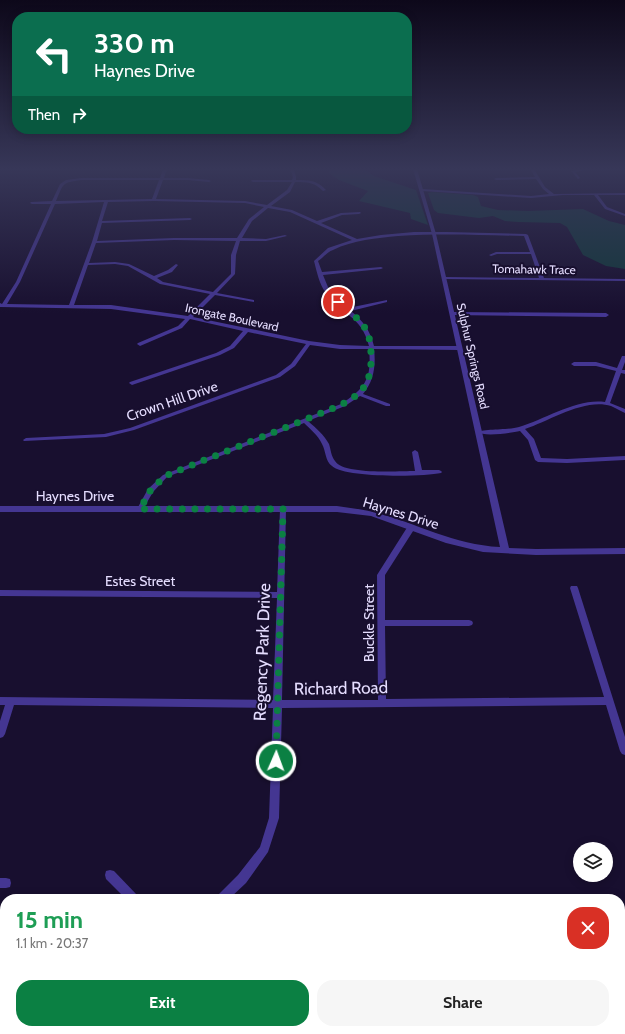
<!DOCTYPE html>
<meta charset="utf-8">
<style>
:root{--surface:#fff;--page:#f6f6f6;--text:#222;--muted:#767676;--accent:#0b8043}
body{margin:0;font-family:Cabin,sans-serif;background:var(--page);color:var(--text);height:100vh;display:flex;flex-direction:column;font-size:15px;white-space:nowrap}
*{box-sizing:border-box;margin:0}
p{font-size:13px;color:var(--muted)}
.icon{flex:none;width:22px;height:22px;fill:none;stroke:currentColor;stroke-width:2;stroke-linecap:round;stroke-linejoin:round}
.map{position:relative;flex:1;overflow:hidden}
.details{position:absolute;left:0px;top:894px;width:625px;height:140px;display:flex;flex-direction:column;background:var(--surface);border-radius:16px 16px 0 0;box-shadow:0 2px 10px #0003}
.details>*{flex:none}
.banner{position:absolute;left:12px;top:12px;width:400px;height:122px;border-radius:16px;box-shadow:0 2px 10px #0003;background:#0b6e4f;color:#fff;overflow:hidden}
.tools{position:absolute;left:573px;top:842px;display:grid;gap:8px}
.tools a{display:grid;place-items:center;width:40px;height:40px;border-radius:50%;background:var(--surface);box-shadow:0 2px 10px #0003;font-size:20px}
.pin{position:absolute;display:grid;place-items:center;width:34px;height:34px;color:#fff;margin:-17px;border:2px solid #fff;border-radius:50%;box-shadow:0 1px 4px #0007}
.me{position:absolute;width:44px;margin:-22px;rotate:2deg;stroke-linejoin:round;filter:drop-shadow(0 0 3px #0008)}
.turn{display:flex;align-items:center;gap:14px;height:84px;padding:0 16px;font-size:18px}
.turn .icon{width:52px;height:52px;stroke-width:2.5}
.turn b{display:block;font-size:28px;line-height:34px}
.then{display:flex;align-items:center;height:38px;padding:0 16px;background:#0003;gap:8px;font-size:15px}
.round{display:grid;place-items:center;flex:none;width:42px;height:42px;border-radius:16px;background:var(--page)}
.overview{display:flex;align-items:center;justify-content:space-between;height:68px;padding:0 16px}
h1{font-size:24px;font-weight:700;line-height:30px;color:#1e9e55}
.cta{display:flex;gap:8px;margin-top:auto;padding:8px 16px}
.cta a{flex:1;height:46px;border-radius:16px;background:var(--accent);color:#fff;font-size:16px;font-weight:700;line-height:46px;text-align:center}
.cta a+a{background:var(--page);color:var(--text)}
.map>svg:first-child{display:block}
</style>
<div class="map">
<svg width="625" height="1034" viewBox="0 0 625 1034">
<rect width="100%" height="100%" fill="#180f2f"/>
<!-- green -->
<g fill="#12373a">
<path d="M330 169H364L374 176 416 190 428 225 411 219 410 213 359 201 368 191 339 180 329 173Z"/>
<path d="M432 192 473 195 478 197 481 206 498 210 528 211 583 209 609 221 625 225V269L606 266 583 255 567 227 560 223 518 222 505 221 493 216 479 218 438 213 434 210 428 193Z"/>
</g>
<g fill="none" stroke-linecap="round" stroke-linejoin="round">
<!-- minor -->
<g fill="#443692" fill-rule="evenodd">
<path d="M163 169H167L164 178H188L209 180 211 181 209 182 188 180H163L156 199 245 201 267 205 287 190 292 182H253L251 181 252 180H292L293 177 290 169H294L296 177V180C309 180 317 180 326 190L323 191C314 182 308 182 295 182L290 192 271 206 292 210 317 221 341 213 360 212 361 213 359 214 342 215 321 223 357 239 381 235 414 232H447L526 234 528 235 544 278 625 279V281L444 279 442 278 444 277 539 278 531 254H497L491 256 489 255 496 252H530L524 236C482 235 440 233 398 236 377 238 353 240 333 250 327 252 323 258 318 261L322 272 381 267 383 268 381 269 323 275 330 292 348 308 387 300V302L351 311C363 321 370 330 374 346H459L462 348 459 350 374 349C376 365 374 381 363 394L390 404V406H386L360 396 345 406 308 421C316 428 324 435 329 444 331 450 331 456 335 461 343 475 400 471 415 471L412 452 415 450 418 452 422 470H439L441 471 442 472 441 473C423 477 344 478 332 466 325 461 326 451 322 444 318 435 310 429 304 423L167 477 153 492 142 511H140L137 509 148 489 163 475 341 404C365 388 372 379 369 349H340L310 345 295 366 280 377 134 430 106 437 24 441 23 440 26 438 104 434 130 428 276 375 291 364 306 344 248 332 234 348 220 355 132 385 129 383 130 382 216 353 230 346 243 331 190 319 182 328 140 346 137 344 138 343 178 326 185 319 111 309 0 307V303L2 304 16 282 51 204H32L30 203 31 202 52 201 60 184 66 180 81 178H160ZM81 180H159L152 199 56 201C64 183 61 183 81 180ZM154 201 245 203 264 207 249 219 237 238H174L97 241 102 223 190 220 192 219 190 218 102 221 108 202ZM104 202 92 242 69 305 7 304 20 282 55 204ZM268 208 290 212 352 240 328 248 314 261C317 272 319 284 326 293 341 316 361 314 369 346L340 345 309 341 193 317 215 295 254 302V300L217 293 235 274 236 255 240 241H266L287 236 285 235 266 239 242 238 252 221ZM174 240 236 241 231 255V274L213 292 163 282 157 278 172 272 178 265 176 264 168 270 154 276 129 264 115 262 89 263 96 243ZM115 264 128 266 160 284 210 294 188 316 111 305H74L88 265Z"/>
<path d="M530 169H534L545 187 554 194 625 193V195H598L607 207 625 214V216L605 209 594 195H563L531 198 422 191 420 190 422 189 531 196 549 194 543 189 536 179 496 180 494 179 496 178 535 177Z"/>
<path d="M583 169H590L575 172 580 178 578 179 571 171Z"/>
<path d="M452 312 606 313 609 315 606 317 450 315V313Z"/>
<path d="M622 356H625V362L622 370H625V374L621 373 610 403 625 409V413C620 411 616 408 611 406 584 398 550 421 525 429L534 439 541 458 567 459 625 456V460L567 463 538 462 535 460 528 440 520 431C510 433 485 437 477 432 482 429 509 430 519 427 546 419 577 398 605 402L616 371 596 366H574L571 364 574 362H596L617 368Z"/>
<path d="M281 507H285L286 509 282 700H378L377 575 408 526H411L415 528 385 575V620H469L472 621 473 623 472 625 469 626H385L386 699 604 697 570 588 571 586H577L578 588 625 737V755L622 754 620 751 606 705 282 708 279 818 268 852 246 883 229 899H217L218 895 238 875 260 847 269 818 273 708 14 705 5 734 3 737 0 738V721L5 705H0V697L273 700 277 598 0 596V590L277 592 280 509Z"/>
<path d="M110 870 114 871 137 895 138 899H126L106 879 105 875 106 871Z"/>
<path d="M0 878H6L10 879 11 883 10 887 6 888H0Z"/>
<rect x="620" y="997" width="5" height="12"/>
<path d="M95 1029H107L105 1034H93Z"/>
<path d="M520 1029H532L533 1034H521Z"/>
</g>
<!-- tertiary -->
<path fill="#443692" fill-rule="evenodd" d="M413 169H417L436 234 509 548 536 549 625 548V554L536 555 483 552 446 543 371 516 337 512H0V506H337C349 508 362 509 373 512 417 523 454 545 500 547L432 234Z"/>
</g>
<!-- sky -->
<linearGradient id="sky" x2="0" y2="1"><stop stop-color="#0d081a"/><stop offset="0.54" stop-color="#373758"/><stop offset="1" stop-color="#373758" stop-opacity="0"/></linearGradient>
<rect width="625" height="313" fill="url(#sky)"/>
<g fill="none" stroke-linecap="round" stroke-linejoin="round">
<!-- route -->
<path stroke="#0b8043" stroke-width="7" stroke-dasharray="0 12.6" d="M276 761 283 509H140L150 491 165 476 324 412C353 400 372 392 371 357 371 347 370 336 365 328 359 318 347 310 338 302"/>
</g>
<g text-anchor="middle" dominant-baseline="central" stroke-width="4" stroke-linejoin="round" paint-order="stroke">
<!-- far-street labels -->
<g font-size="12" fill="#e5ddff" stroke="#180f2f">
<text transform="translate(534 269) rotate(1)">Tomahawk Trace</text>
<text transform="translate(232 317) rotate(12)">Irongate Boulevard</text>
<text transform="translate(473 356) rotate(77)">Sulphur Springs Road</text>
</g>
<!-- street labels -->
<g font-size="14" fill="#e5ddff" stroke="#180f2f">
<text transform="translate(172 401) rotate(-19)">Crown Hill Drive</text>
<text x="75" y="496">Haynes Drive</text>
<text transform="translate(401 513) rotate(17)">Haynes Drive</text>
<text x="140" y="581">Estes Street</text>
<text transform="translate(369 623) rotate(-90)">Buckle Street</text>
</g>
<!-- near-street labels -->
<g font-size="17" fill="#e5ddff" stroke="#180f2f">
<text transform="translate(262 652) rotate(-88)">Regency Park Drive</text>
<text transform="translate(341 688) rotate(-1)">Richard Road</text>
</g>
</g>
</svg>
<div class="tools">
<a><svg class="icon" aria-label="layers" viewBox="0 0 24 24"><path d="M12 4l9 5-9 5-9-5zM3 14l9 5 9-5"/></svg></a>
</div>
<div class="pin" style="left:338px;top:302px;background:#d93025"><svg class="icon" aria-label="arrive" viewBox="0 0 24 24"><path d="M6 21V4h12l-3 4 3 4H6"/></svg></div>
<svg class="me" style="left:276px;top:761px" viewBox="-20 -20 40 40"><circle r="17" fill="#0b8043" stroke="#fff" stroke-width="3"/><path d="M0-11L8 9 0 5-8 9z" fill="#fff"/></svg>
<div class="banner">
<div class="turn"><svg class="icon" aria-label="left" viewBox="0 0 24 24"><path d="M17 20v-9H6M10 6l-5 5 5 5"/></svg><div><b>330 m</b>Haynes Drive</div></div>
<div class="then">Then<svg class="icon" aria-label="right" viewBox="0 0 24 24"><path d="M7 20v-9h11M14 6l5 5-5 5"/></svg></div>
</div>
<section class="details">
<div class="overview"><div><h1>15 min</h1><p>1.1 km · 20:37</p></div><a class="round" style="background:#d93025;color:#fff"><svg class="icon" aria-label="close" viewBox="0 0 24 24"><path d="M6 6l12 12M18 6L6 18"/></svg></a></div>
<div class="cta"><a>Exit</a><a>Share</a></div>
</section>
</div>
